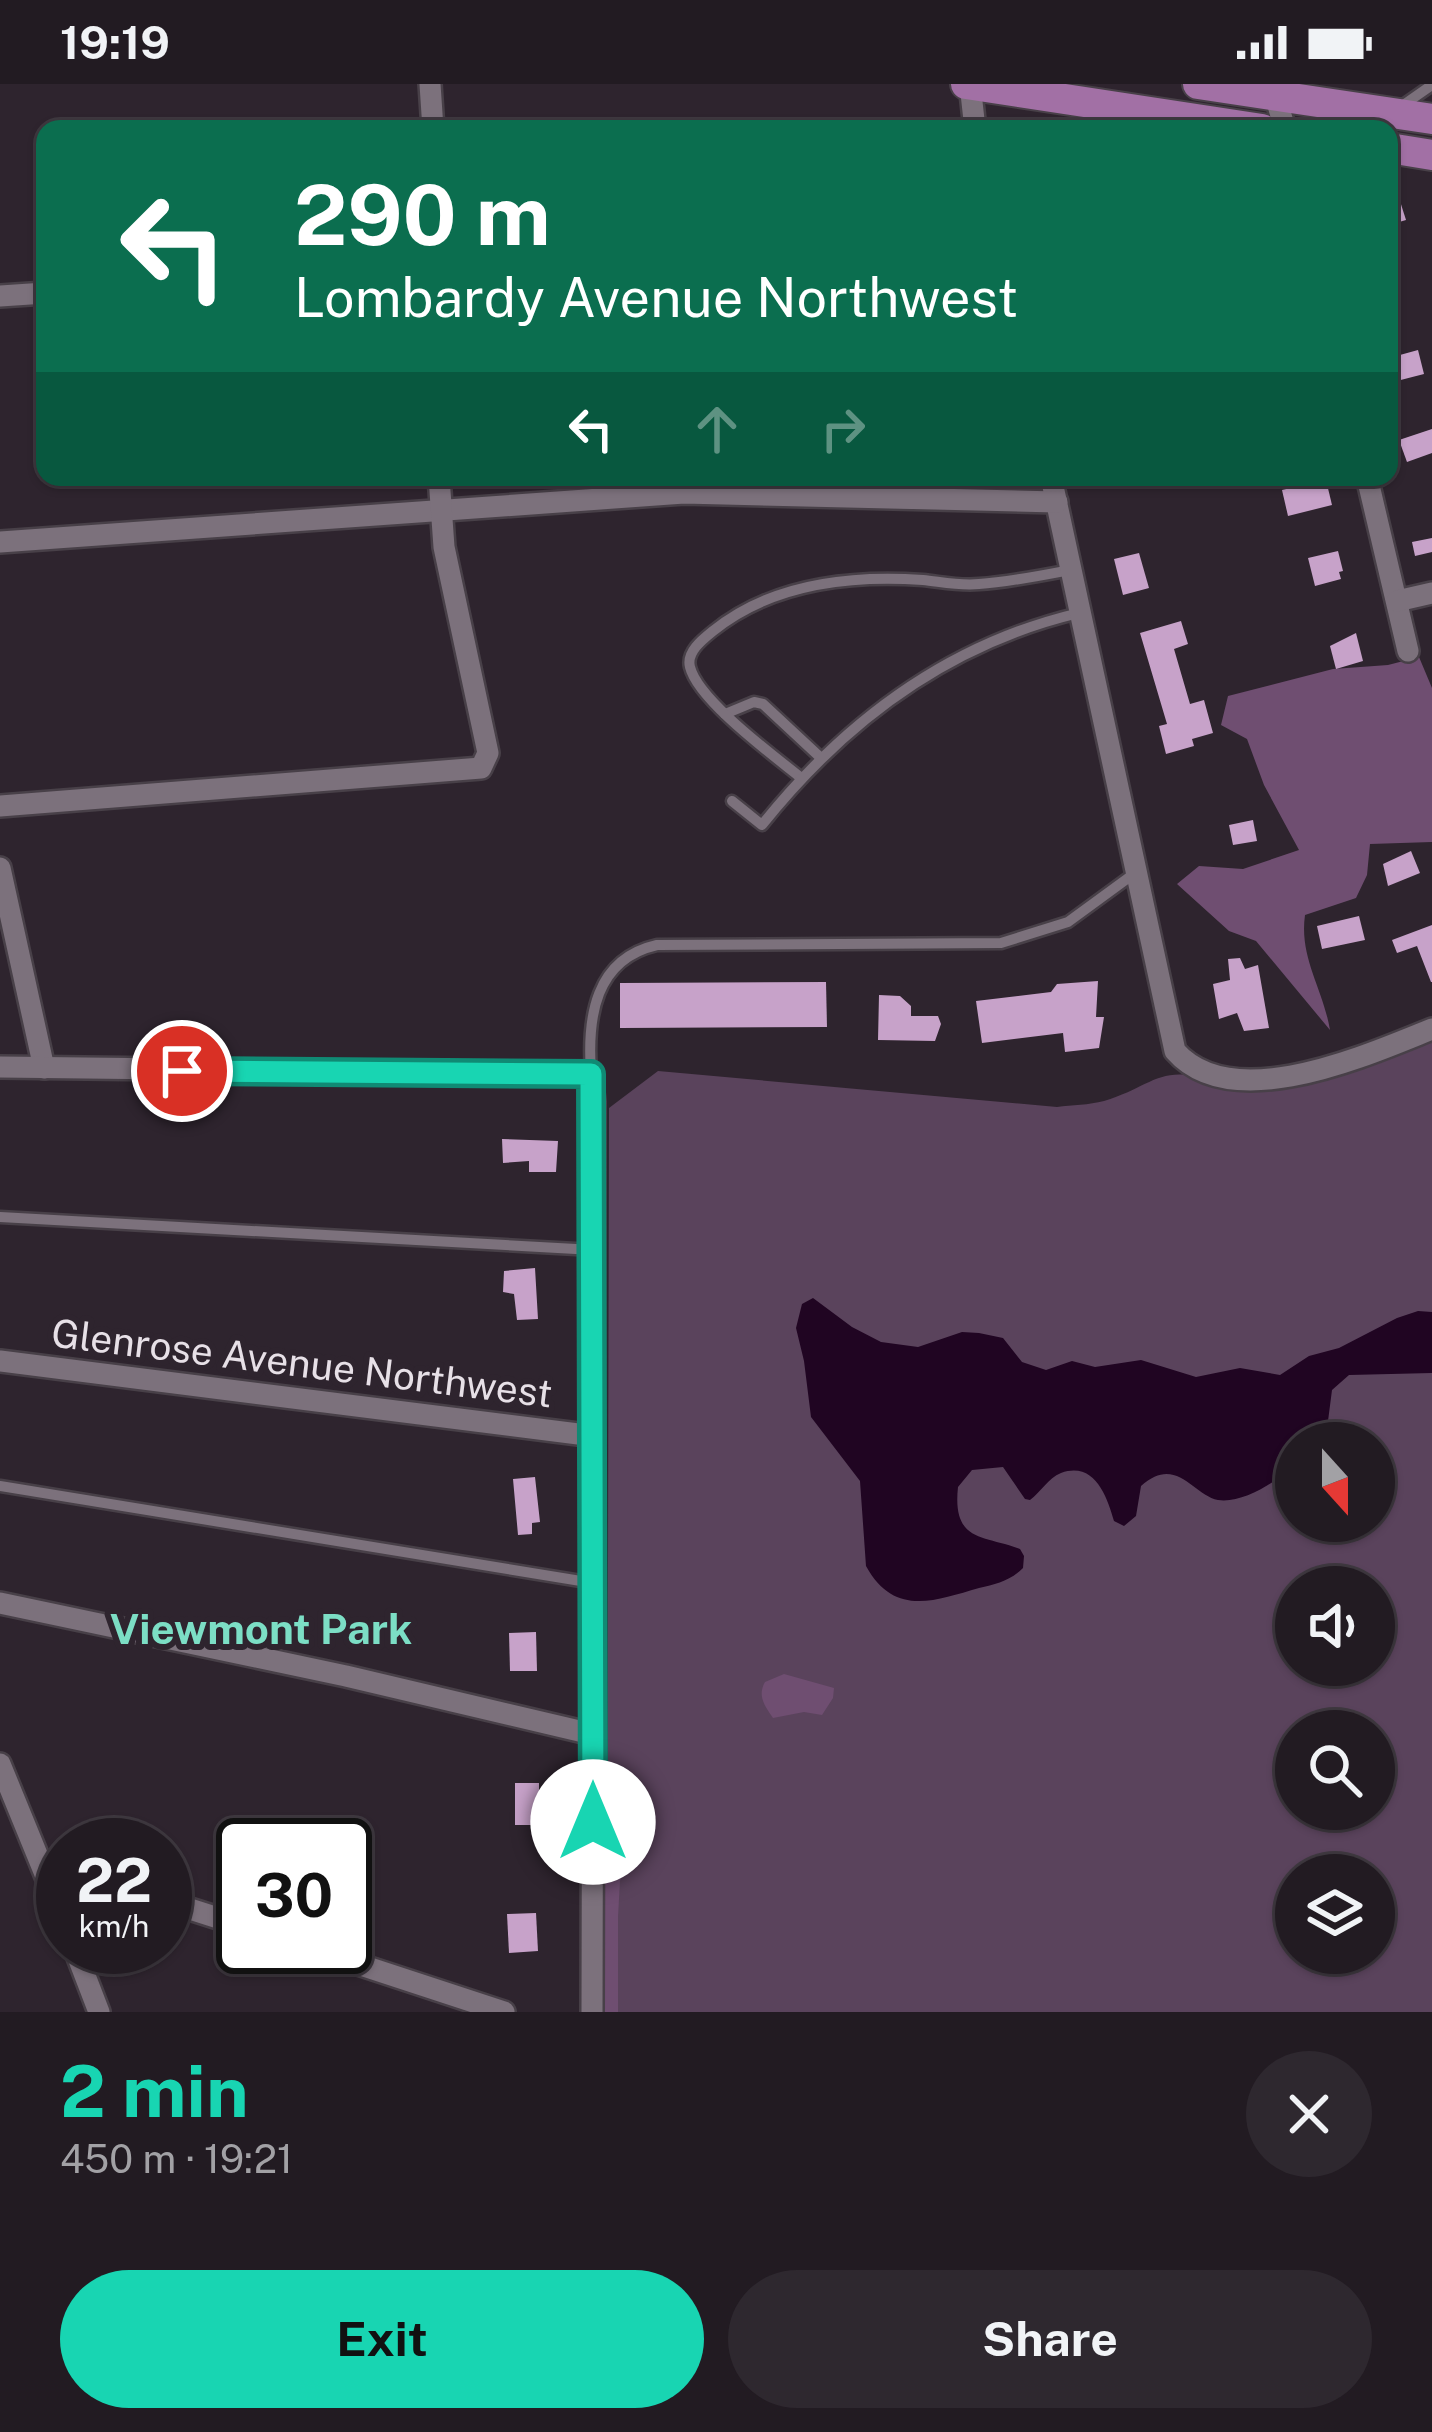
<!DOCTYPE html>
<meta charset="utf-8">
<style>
:root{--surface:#221b22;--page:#2e282f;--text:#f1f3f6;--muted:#a2a1a5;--line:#3f3940;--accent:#18d5b2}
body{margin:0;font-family:"Public Sans",sans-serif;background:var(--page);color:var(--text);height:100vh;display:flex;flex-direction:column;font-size:45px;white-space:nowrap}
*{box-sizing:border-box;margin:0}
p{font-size:39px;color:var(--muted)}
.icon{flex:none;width:66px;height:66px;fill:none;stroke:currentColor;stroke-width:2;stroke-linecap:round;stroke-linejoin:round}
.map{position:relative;height:1928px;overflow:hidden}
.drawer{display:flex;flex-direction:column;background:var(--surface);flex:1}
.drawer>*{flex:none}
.banner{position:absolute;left:36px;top:36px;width:1362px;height:366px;border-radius:24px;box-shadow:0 3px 9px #0004,0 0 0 3px var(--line);background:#0b6e4f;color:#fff;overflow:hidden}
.needle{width:78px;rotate:159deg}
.fabs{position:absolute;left:1275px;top:1338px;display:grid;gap:24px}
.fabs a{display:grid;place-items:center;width:120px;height:120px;border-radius:50%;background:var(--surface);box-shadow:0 3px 9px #0004,0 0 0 3px var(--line);font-size:60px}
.speed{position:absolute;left:36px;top:1734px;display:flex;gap:24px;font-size:60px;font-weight:700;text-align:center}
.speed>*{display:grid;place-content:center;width:156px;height:156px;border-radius:50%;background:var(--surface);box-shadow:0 3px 9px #0004,0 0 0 3px var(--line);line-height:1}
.speed small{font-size:30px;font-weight:400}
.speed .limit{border:6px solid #111;border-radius:18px;background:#fff;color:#111}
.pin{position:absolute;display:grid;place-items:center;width:102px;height:102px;color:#fff;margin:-51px;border:6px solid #fff;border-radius:50%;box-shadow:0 3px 12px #0007}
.me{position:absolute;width:132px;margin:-66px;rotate:0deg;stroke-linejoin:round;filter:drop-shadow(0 0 9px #0008)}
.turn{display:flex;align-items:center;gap:42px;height:252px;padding:0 60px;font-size:54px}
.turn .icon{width:156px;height:156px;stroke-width:2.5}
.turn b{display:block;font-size:84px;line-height:102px}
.lanes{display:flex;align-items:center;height:114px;padding:0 60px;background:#0003;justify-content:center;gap:60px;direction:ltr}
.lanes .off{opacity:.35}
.round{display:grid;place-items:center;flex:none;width:126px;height:126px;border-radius:63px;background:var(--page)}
.headline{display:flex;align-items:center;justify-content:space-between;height:204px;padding:0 60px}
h1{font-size:72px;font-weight:700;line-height:90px;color:var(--accent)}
.action{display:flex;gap:24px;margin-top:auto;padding:24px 60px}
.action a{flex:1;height:138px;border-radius:72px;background:var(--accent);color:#111;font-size:48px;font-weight:700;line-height:138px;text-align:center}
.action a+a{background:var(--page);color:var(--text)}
.status{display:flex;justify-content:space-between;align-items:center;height:84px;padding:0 60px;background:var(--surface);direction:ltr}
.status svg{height:33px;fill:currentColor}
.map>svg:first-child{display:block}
</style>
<div class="status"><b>19:19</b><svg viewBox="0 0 49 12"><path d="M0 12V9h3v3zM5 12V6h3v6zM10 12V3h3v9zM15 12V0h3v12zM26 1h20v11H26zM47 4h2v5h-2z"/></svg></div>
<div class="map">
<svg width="1432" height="1928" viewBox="0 0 1432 1928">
<rect width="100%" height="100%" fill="#2e242e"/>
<!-- green -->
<path fill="#5a435c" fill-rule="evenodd" d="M1432 955V1928H607L609 1024 658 987 1057 1023C1072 1021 1089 1021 1104 1017 1152 1003 1159 979 1213 997ZM1296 1359H1374V1437H1296ZM1296 1503H1374V1581H1296ZM1296 1647H1374V1725H1296ZM1296 1791H1374V1869H1296Z"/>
<!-- forest -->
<g fill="#6f4e71">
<path d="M1419 573 1432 604V758L1370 760 1367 791 1356 814 1305 831C1299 874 1323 904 1330 946L1256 857 1229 847 1177 800 1199 782 1243 785 1299 766 1264 701 1247 655 1221 641 1228 612 1333 585 1388 581Z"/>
<path d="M784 1590 834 1604 833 1614 822 1631 804 1628 773 1634C765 1622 757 1612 765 1598Z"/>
<path d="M600 1708 616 1710 626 1778 620 1797 618 1833V1928H600Z"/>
</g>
<!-- water -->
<path fill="#200522" d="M813 1214 852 1243 881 1258 918 1263 962 1248 979 1249 1003 1254 1022 1278 1046 1286 1072 1277 1095 1283 1141 1276 1196 1293 1240 1284 1280 1291 1309 1272 1339 1264 1397 1234 1418 1227 1432 1228V1289L1349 1291 1332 1306 1328 1337 1314 1349 1310 1359H1296V1379C1280 1396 1243 1420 1218 1416 1193 1411 1176 1370 1141 1402L1136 1432 1124 1442 1114 1437C1107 1413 1095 1377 1061 1389 1048 1394 1041 1408 1030 1416L1025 1415 1003 1383 972 1386 958 1403C952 1459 984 1451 1020 1465L1024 1472 1023 1484C1010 1497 996 1500 979 1504 934 1517 894 1533 866 1482L860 1397 811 1333 804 1277 796 1244 802 1220Z"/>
<!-- building -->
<g fill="#c7a2c9">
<path d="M1389 92H1392L1406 136 1389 141Z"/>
<path d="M1418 266 1424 290 1389 299V274Z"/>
<path d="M1432 345V369L1407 378 1399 356Z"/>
<path d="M1326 396 1332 421 1288 432 1282 406Z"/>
<path d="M1432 454V468L1415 472 1412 458Z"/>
<path d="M1338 467 1343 487 1339 488 1341 495 1315 502 1308 474Z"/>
<path d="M1139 469 1149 504 1123 511 1114 475Z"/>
<path d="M1181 537 1188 560 1174 565 1190 620 1204 616 1213 649 1192 655 1194 662 1166 670 1159 642 1167 640 1140 549Z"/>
<path d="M1356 549 1363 577 1336 585 1330 562Z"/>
<path d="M1253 736 1257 757 1233 761 1229 741Z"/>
<path d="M1411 767 1420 789 1388 802 1383 780Z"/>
<path d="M1359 832 1365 856 1322 865 1317 842Z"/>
<path d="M1432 841V898H1431L1417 862 1397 869 1392 856Z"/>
<path d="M1240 874 1245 885 1258 881 1269 944 1244 947 1237 929 1219 935 1213 900 1230 896 1228 875Z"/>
<path d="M1098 897 1096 933H1104L1099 964 1065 968 1063 949 982 959 976 917 1051 908 1057 900Z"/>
<path d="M826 898 827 943 620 944V899Z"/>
<path d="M879 911 900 912 911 922V932H938L941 940 935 957 878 956Z"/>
<path d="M502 1055 558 1057 556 1088H529V1077L503 1079Z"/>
<path d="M535 1184 538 1235 517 1236 514 1210 503 1208 504 1187Z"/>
<path d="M535 1393 540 1438 532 1439V1450L518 1451 513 1395Z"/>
<path d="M536 1548 537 1587H510L509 1549Z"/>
<path d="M515 1699H539V1730H534V1741H515Z"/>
<path d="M536 1829 538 1867 509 1869 507 1830Z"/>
</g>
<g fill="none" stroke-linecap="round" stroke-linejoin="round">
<!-- service casing -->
<g stroke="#484048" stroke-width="15">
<g id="service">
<path d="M1399 24 1432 1"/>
<path d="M725 630 754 618 763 620 821 674"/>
<path d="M800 693C773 671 698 616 690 583 686 568 703 555 713 547 771 500 851 491 923 496 942 498 960 502 979 500 1009 498 1039 492 1070 486"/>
<path d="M732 717 762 741C845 637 948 560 1079 529"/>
<path d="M591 989C587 933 595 875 657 861L1001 859 1068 838 1135 789"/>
<path d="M0 1133 594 1166"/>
<path d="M0 1402 593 1499"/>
</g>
</g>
<!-- minor casing -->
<g stroke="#484048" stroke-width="26">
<g id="minor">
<path d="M430 0 433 45"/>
<path d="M970 0 975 45"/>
<path d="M1275 11 1285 45"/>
<path d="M0 212 45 209"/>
<path d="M1051 393 1175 967C1232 1032 1367 971 1432 945"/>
<path d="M1367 393 1408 567"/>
<path d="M0 458 684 409 1057 418"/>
<path d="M1397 517 1432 509"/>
<path d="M0 722 481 684 488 669 444 463 439 393"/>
<path d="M0 784 44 984"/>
<path d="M0 983 591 990 594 1018 592 1928"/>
<path d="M0 1277 594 1352"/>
<path d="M0 1519 346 1592 592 1650"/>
<path d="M0 1680 63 1834"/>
<path d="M165 1817 243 1842"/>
<path d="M74 1863 99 1928"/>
<path d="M306 1863 504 1928"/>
</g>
</g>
<!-- primary casing -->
<g stroke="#484048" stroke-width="34">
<g id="primary">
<path d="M966 0 1262 45"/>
<path d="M1198 0 1432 35"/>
<path d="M1389 64 1432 71"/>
</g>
</g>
<!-- service -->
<use href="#service" stroke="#7c717c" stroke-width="10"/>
<!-- minor -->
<use href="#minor" stroke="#7c717c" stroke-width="21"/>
<!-- primary -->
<use href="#primary" stroke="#a270a5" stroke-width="30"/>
</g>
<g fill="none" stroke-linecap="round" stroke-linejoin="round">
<!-- route casing -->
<g stroke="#108a74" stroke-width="30">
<path id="route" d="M182 987 591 990 593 1738"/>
</g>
<!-- route -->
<use href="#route" stroke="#18d5b2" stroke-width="21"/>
</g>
<g text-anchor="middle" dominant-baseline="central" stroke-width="12" stroke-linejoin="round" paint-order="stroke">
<!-- street labels -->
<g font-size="39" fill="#e7e0e7" stroke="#2e242e">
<text transform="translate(302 1279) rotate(7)">Glenrose Avenue Northwest</text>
</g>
<!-- neighbourhood labels -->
<g font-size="42" font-weight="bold" fill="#7cdec5" stroke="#2e242e">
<text x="261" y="1544">Viewmont Park</text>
</g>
</g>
</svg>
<div class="fabs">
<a><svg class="needle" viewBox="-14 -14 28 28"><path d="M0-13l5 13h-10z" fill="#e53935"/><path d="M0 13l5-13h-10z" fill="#a2a1a5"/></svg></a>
<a><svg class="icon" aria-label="sound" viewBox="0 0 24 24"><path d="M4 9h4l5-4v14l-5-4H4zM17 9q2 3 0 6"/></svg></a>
<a><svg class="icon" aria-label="search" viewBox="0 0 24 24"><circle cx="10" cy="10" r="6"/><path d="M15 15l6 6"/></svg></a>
<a><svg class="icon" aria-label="layers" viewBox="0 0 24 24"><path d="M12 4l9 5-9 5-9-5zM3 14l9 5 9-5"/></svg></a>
</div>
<div class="speed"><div>22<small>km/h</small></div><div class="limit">30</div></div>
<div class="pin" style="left:182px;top:987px;background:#d93025"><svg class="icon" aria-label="arrive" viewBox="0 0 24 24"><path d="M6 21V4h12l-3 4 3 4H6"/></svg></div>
<svg class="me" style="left:593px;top:1738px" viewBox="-20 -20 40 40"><circle r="19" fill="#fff"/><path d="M0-13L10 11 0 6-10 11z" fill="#18d5b2"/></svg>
<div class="banner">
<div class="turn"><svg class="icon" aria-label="left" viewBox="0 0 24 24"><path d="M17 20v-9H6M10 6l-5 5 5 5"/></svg><div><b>290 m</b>Lombardy Avenue Northwest</div></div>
<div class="lanes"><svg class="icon" aria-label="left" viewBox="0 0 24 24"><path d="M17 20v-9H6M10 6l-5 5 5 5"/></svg><svg class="icon off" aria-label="ahead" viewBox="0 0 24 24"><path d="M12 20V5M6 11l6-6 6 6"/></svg><svg class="icon off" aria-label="right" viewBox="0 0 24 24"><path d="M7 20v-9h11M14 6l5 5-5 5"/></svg></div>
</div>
</div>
<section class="drawer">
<div class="headline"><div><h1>2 min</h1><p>450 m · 19:21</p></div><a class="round"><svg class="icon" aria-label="close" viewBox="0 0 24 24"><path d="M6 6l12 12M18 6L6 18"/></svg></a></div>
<div class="action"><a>Exit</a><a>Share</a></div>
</section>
